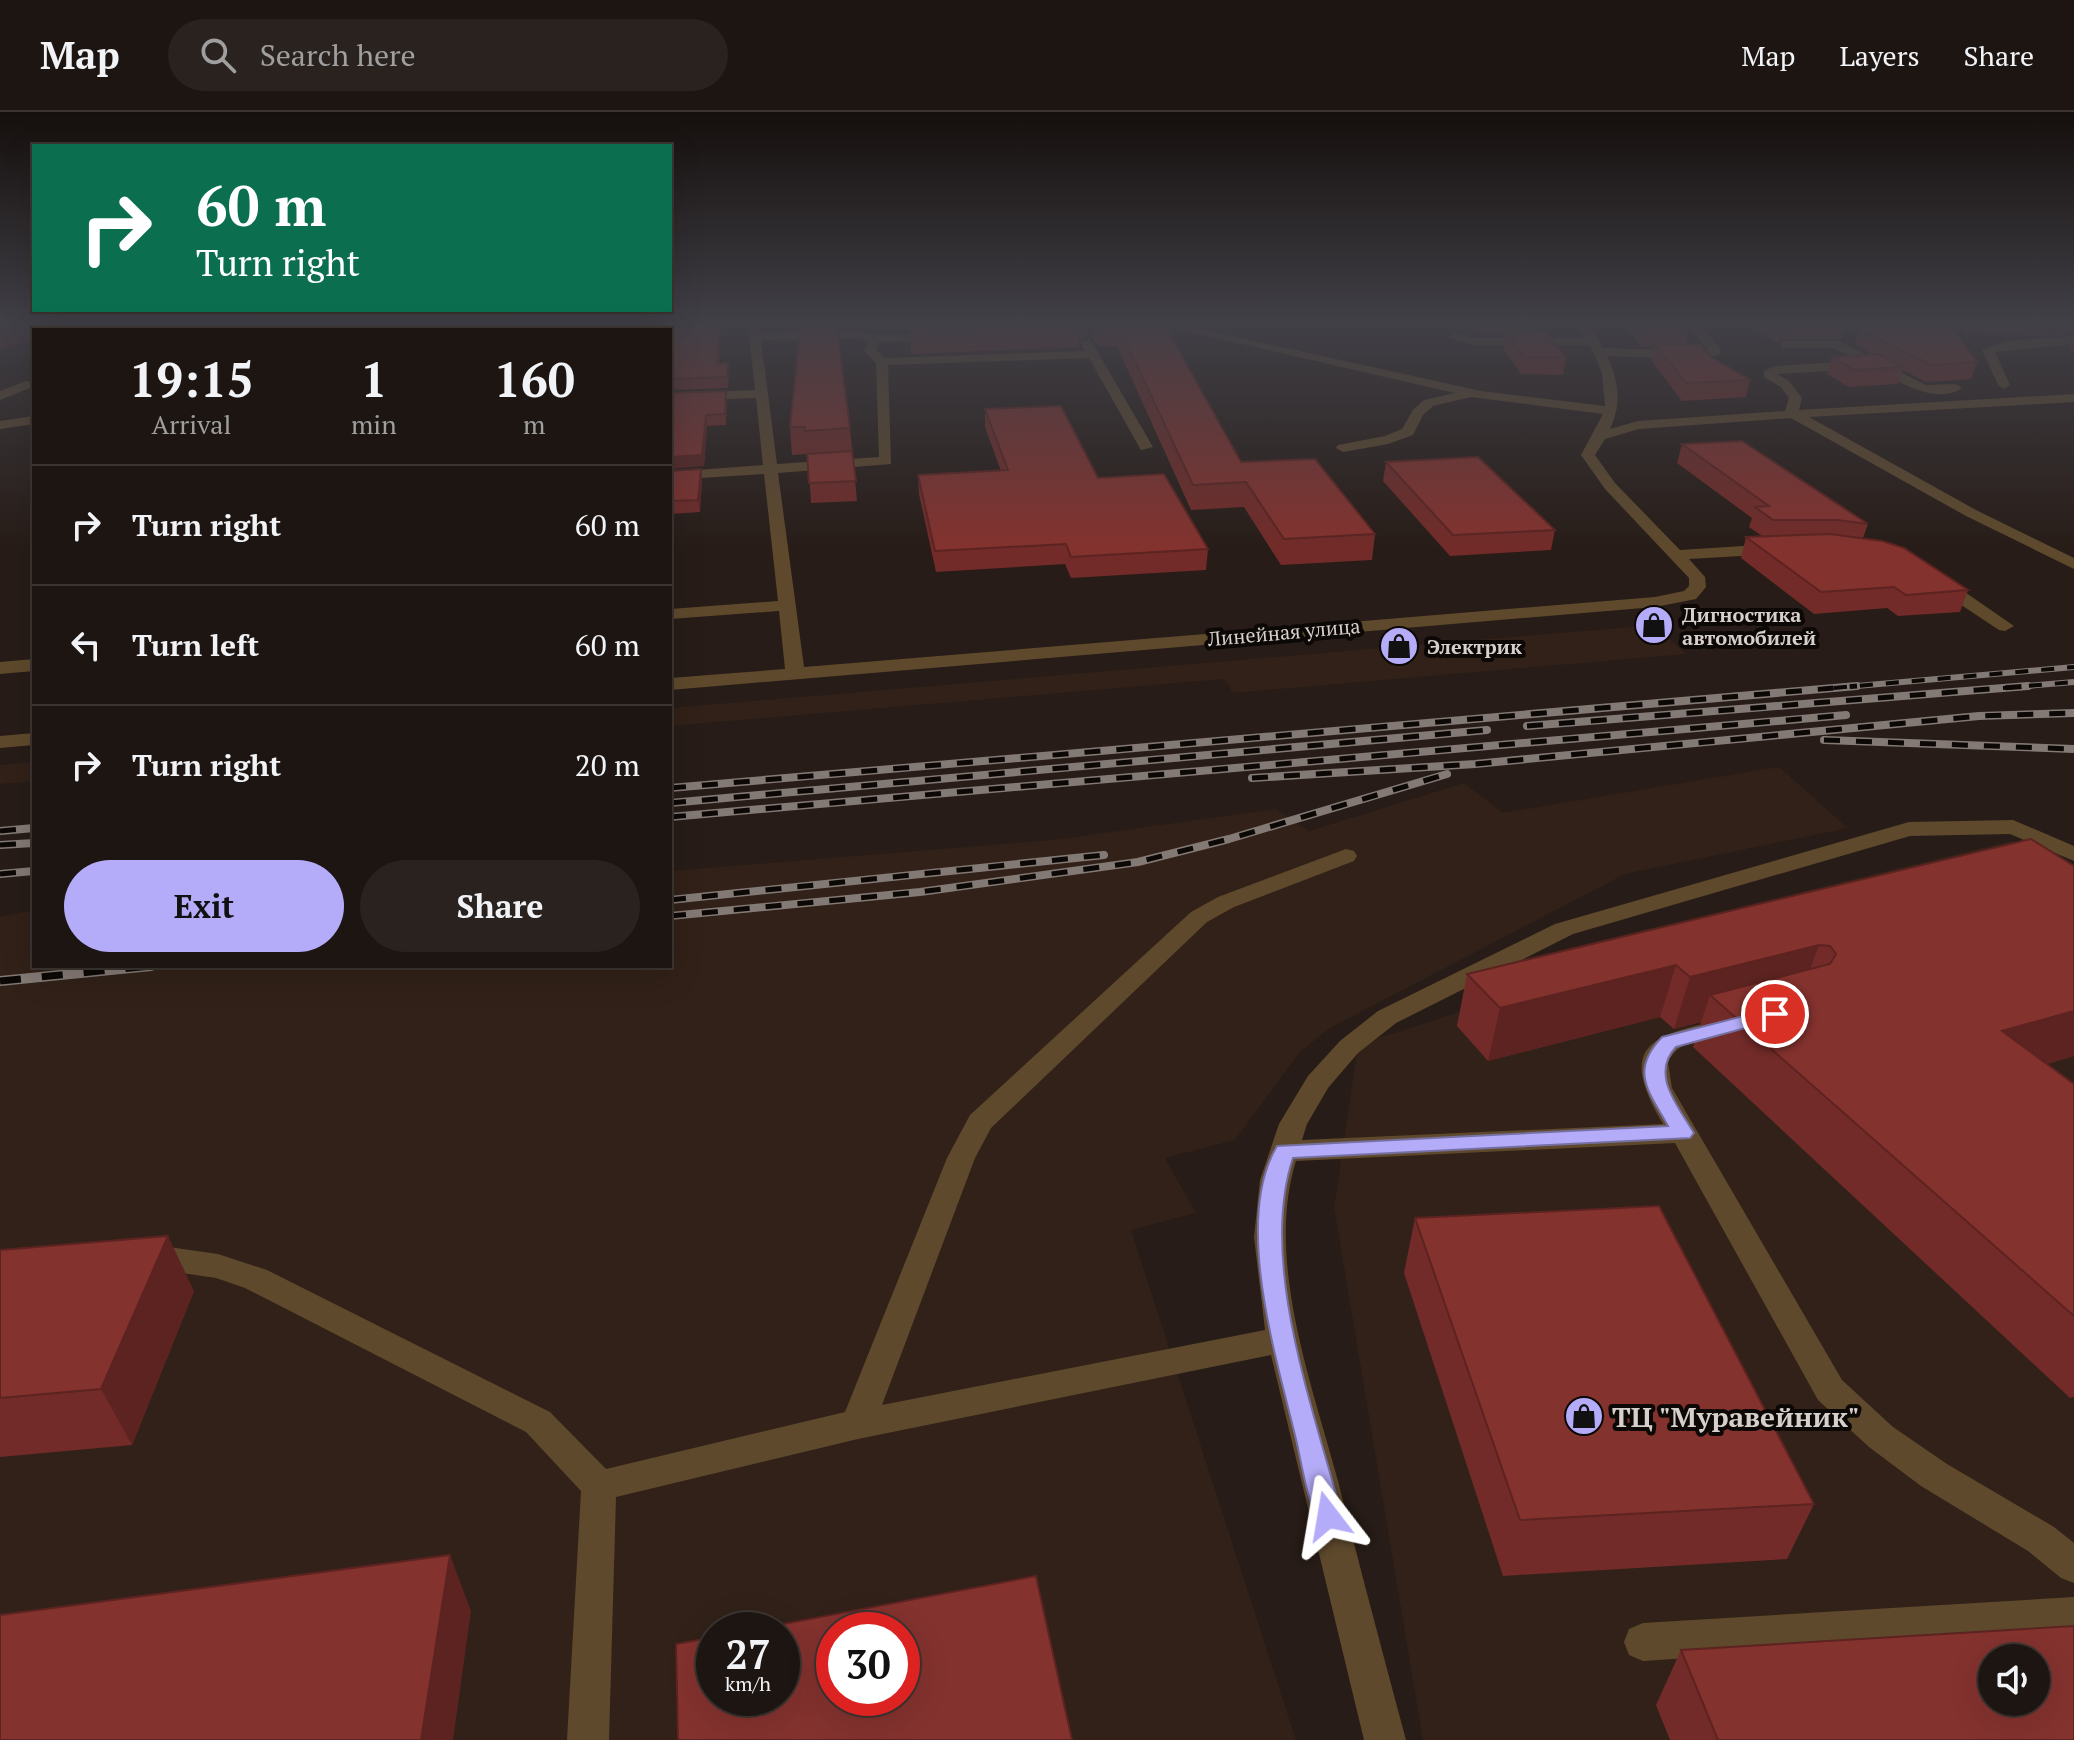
<!DOCTYPE html>
<meta charset="utf-8">
<style>
:root{--surface:#1d1511;--page:#2a221f;--text:#f1f3f6;--muted:#a09f9f;--line:#3b3431;--accent:#b5acf9}
body{margin:0;font-family:"PT Serif",serif;background:var(--page);color:var(--text);height:100vh;display:flex;flex-direction:column;font-size:30px;white-space:nowrap}
*{box-sizing:border-box;margin:0}
p{font-size:26px;color:var(--muted)}
.icon{flex:none;width:44px;height:44px;fill:none;stroke:currentColor;stroke-width:2;stroke-linecap:round;stroke-linejoin:round}
.map{position:relative;flex:1;overflow:hidden}
.sheet{position:absolute;left:32px;top:216px;width:640px;height:640px;display:flex;flex-direction:column;background:var(--surface);border-radius:0px;box-shadow:0 8px 32px #0002,0 0 0 2px var(--line)}
.sheet>*{flex:none}
.guide{position:absolute;left:32px;top:32px;width:640px;height:168px;border-radius:0px;box-shadow:0 8px 32px #0002,0 0 0 2px var(--line);background:#0b6e4f;color:#fff;overflow:hidden}
.buttons{position:absolute;left:1978px;top:1532px;display:grid;gap:16px}
.buttons a{display:grid;place-items:center;width:72px;height:72px;border-radius:50%;background:var(--surface);box-shadow:0 8px 32px #0002,0 0 0 2px var(--line);font-size:40px}
.speed{position:absolute;left:696px;top:1500px;display:flex;gap:16px;font-size:40px;font-weight:700;text-align:center}
.speed>*{display:grid;place-content:center;width:104px;height:104px;border-radius:50%;background:var(--surface);box-shadow:0 8px 32px #0002,0 0 0 2px var(--line);line-height:1}
.speed small{font-size:20px;font-weight:400}
.speed .limit{border:12px solid #d22;background:#fff;color:#111}
.pin{position:absolute;display:grid;place-items:center;width:68px;height:68px;color:#fff;margin:-34px;border:4px solid #fff;border-radius:50%;box-shadow:0 2px 8px #0007}
.me{position:absolute;width:88px;margin:-44px;rotate:346deg;stroke-linejoin:round;filter:drop-shadow(0 0 6px #0008)}
.turn{display:flex;align-items:center;gap:28px;height:168px;padding:0 32px;font-size:36px}
.turn .icon{width:104px;height:104px;stroke-width:2.5}
.turn b{display:block;font-size:56px;line-height:68px}
.eta{display:flex;justify-content:space-evenly;align-items:center;height:136px;text-align:center}
.eta b{font-size:48px;font-weight:700;line-height:56px}
.primary-button{display:flex;gap:16px;margin-top:auto;padding:16px 32px}
.primary-button a{flex:1;height:92px;border-radius:48px;background:var(--accent);color:#111;font-size:32px;font-weight:700;line-height:92px;text-align:center}
.primary-button a+a{background:var(--page);color:var(--text)}
ul{padding:0;list-style:none}
li{display:flex;align-items:center;gap:24px;height:120px;padding:0 32px;border-top:2px solid var(--line)}
li div{flex:1}
li b{display:block;font-size:30px}
li em{font-style:normal}
header{display:flex;align-items:center;gap:48px;box-sizing:border-box;height:112px;padding:0 40px;background:var(--surface);border-bottom:2px solid var(--line)}
header strong{font-size:38px}
nav{display:flex;gap:44px;margin-inline-start:auto;font-size:28px}
.search{width:560px;height:72px;background:var(--page);display:flex;align-items:center;gap:20px;box-sizing:border-box;padding:0 28px;border-radius:44px;color:var(--muted);font-size:30px}
.map>svg:first-child{display:block}
</style>
<header>
<strong>Map</strong>
<div class="search"><svg class="icon" aria-label="search" viewBox="0 0 24 24"><circle cx="10" cy="10" r="6"/><path d="M15 15l6 6"/></svg>Search here</div>
<nav><a>Map</a><a>Layers</a><a>Share</a></nav>
</header>
<div class="map">
<svg width="2074" height="1628" viewBox="0 0 2074 1628">
<rect width="100%" height="100%" fill="#271c17"/>
<!-- built -->
<g fill="#312118" fill-rule="evenodd">
<path d="M1654 513 1686 542 1233 581 1224 567 670 614V596Z"/>
<path d="M34 650V669L0 672V653Z"/>
<path d="M1779 655 1848 716 1625 762 1330 916 1300 940 1235 1028 1165 1046 1196 1101 1131 1118 1296 1628H0V805L34 798V854H670V759L1053 728 1276 697 1309 719 1464 671 1503 701ZM714 1518H782V1586H714ZM834 1518H902V1586H834Z"/>
<path d="M2010 729 2074 759V1628H1423L1334 1095 1358 933 1519 880 1560 838ZM1992 1546H2036V1590H1992Z"/>
</g>
<g fill="none" stroke-linecap="round" stroke-linejoin="round">
<!-- minor -->
<g fill="#5e492c" fill-rule="evenodd">
<path d="M759 210 760 221 858 219 875 223 940 221 946 225 940 229 879 230 876 238 885 246 1085 239 1080 230 1090 227 1153 335 1141 338 1089 246 888 253 891 352 778 361 804 555 1655 485 1684 479 1689 474V466L1605 377 1581 343 1603 302 1471 285 1433 294 1423 303 1413 323 1388 332 1343 340 1336 336 1338 333 1385 324 1402 317 1413 298 1424 288 1455 281 1146 210H1168L1481 279 1605 294 1602 261 1590 233H1473L1448 225 1454 221 1473 225 1586 226 1575 210H1587L1603 236 1703 239 1708 238 1685 210H1697L1720 236V242L1704 247 1607 244C1619 270 1622 291 1610 317L1638 309 1785 299 1789 286 1781 275 1764 265V259L1775 254 1860 249 1833 236H1781V230L1785 229H1839L1926 273 1956 272 1962 276C1936 295 1892 266 1867 253L1861 257 1777 262 1789 269 1802 286 1799 298 2074 282V290L1809 305 1976 398 2074 446V457L1966 404 1791 306 1639 317 1605 327 1595 343 1615 371 1680 438 1775 432 1783 437 1775 442 1689 447 1705 465 1706 475 1696 487 1655 495 670 578V566L785 557 779 499 670 507V497L778 489 764 362 670 368V360L763 353 756 286 670 289V281L755 278 748 214 684 216 678 213 680 211ZM857 226 868 229 864 239 876 251 879 345 777 352 761 228Z"/>
<path d="M1951 210H1963L1966 216 1956 218Z"/>
<path d="M2074 224V232L1995 240 2010 273 2004 277 1998 273 1982 238 2006 229Z"/>
<path d="M26 269 30 270V276L0 288V279Z"/>
<path d="M34 304V312L0 317V309Z"/>
<path d="M1937 464 1943 465 2014 514 2005 519 1999 518 1931 473 1929 469 1931 465Z"/>
<path d="M34 547V559L0 562V550Z"/>
<path d="M34 621V633L0 636V624Z"/>
<path d="M2013 708 2074 734V749L2010 722 1910 724 1573 822 1396 911 1358 941 1328 976 1307 1012 1302 1028 1663 1012C1613 928 1657 923 1729 906L1738 908 1742 914 1738 920C1715 926 1677 925 1668 951L1672 976 1842 1268 1893 1315 1947 1352 2054 1415 2074 1431V1471L2061 1466 2028 1439 1921 1374 1869 1335 1818 1288 1675 1031 1296 1049C1265 1148 1312 1272 1338 1369 1360 1456 1383 1542 1406 1628H1364L1271 1243 858 1327 616 1385 609 1628H567L581 1379 526 1320 245 1176 216 1166 148 1156 137 1152 133 1144 137 1136 148 1132 218 1142 267 1158 550 1300 606 1357 845 1300 947 1046 970 1003 1191 800 1218 785 1346 737 1354 739 1357 744 1354 749 1234 795 1207 810 991 1016 975 1046 882 1293 1265 1218 1254 1125 1260 1068 1279 1012 1308 964 1340 929 1378 899 1555 812 1909 710Z"/>
<path d="M2074 1485V1521L1643 1549 1629 1543 1624 1530 1629 1517 1643 1511Z"/>
</g>
<!-- rail-far2 casing -->
<g stroke="#837975" stroke-width="6">
<g id="rail-far2">
<path d="M1834 576 2074 555"/>
<path d="M2003 576 2074 570"/>
</g>
</g>
<!-- rail-far1 casing -->
<g stroke="#837975" stroke-width="8">
<g id="rail-far1">
<path d="M1527 614 2028 574"/>
<path d="M1824 628 2074 637"/>
<path d="M1252 666 1475 652 1979 604 2074 601"/>
<path d="M670 676 1857 574"/>
<path d="M670 691 1487 618"/>
<path d="M670 705 1846 603"/>
<path d="M0 719 34 716"/>
<path d="M0 733 34 731"/>
<path d="M0 762 34 759"/>
<path d="M670 788 1104 743"/>
<path d="M670 804 920 780 1138 750 1229 727 1447 662"/>
</g>
</g>
<!-- rail casing -->
<g stroke="#837975" stroke-width="10">
<path id="rail" d="M0 869 151 854"/>
</g>
<!-- rail-far2 -->
<use href="#rail-far2" stroke="#0c0806" stroke-width="4" stroke-dasharray="13" stroke-linecap="butt"/>
<!-- rail-far1 -->
<use href="#rail-far1" stroke="#0c0806" stroke-width="5" stroke-dasharray="16" stroke-linecap="butt"/>
<!-- rail -->
<use href="#rail" stroke="#0c0806" stroke-width="7" stroke-dasharray="21" stroke-linecap="butt"/>
</g>
<!-- wall -->
<g fill="#722b28">
<path d="M336 210H715L716 216 721 226 719 252 729 262 728 276 670 278V218Z"/>
<path d="M801 210 850 316 857 389 811 391 808 342 792 343 790 315Z"/>
<path d="M909 210H1163L1241 350 1375 422 1372 448 1281 453 1244 395 1191 398 1117 234H1098L1091 224V210L1088 211V224L1079 228V235L911 242Z"/>
<path d="M1472 210H1535L1533 220 1566 246 1563 263 1521 262 1503 236 1505 222H1480Z"/>
<path d="M1622 210H1681L1689 219 1686 233 1711 245 1750 268 1746 285 1682 289 1651 248 1654 235 1641 234Z"/>
<path d="M1743 210H1956L1954 217 1977 250 1971 267 1926 270 1903 258 1898 272 1849 275 1827 262 1832 245 1872 242 1855 233 1859 220 1847 213 1842 227H1781L1778 231Z"/>
<path d="M1965 210H2074V222L2031 224 1963 220 1966 212Z"/>
<path d="M2074 224V240L2070 235Z"/>
<path d="M726 279 727 290 726 313 707 314 704 354 670 281Z"/>
<path d="M985 297 1098 366 1208 437 1206 458 1071 466 1065 452 936 460 919 382 918 363 1001 359 985 315Z"/>
<path d="M1682 332 1868 412 1863 426 1968 478 1960 500 1898 504 1887 496 1814 502 1741 446 1746 425 1762 424 1749 415 1752 406 1677 351Z"/>
<path d="M1386 350 1555 418 1551 438 1450 444 1383 369Z"/>
<path d="M701 357 702 369 700 400 670 402V359Z"/>
<path d="M2074 754V944L2047 952 2074 972V1285L2070 1286 1693 935 1701 910 1674 917 1660 905 1488 949 1457 914 1467 862Z"/>
<path d="M1415 1106 1814 1392 1787 1447 1503 1464 1404 1161Z"/>
<path d="M0 1138 194 1179 132 1333 0 1345Z"/>
<path d="M1681 1538 2074 1628H1670L1656 1593Z"/>
</g>
<!-- shaded-wall -->
<g fill="#5c2320">
<path d="M11 210H76L54 218H34V225L0 238V214Z"/>
<path d="M1078 210H1088V224L1079 228 1080 211Z"/>
<path d="M2036 210H2074V220L2031 224Z"/>
<path d="M1785 211 1781 227 1778 231 1782 216Z"/>
<path d="M720 216 721 226 718 262 717 252Z"/>
<path d="M726 279 727 290 726 313 725 302Z"/>
<path d="M706 303 707 314 704 354 670 357V345Z"/>
<path d="M701 357 702 369 700 400 698 388Z"/>
<path d="M1819 833 1800 884 1710 883 1701 910 1674 917 1690 865Z"/>
<path d="M1676 853 1660 905 1488 949 1500 896Z"/>
<path d="M2074 899V944L1978 972 2002 919Z"/>
<path d="M168 1124 194 1179 132 1333 101 1277Z"/>
<path d="M450 1443 471 1499 453 1628H421Z"/>
</g>
<!-- building -->
<g fill="#84322e" stroke="#5c2320" stroke-width="2" fill-rule="evenodd">
<path d="M0 210H11L0 214Z"/>
<path d="M336 210H551L552 211 715 210 714 216H720L717 252 728 251 727 265 670 267V218H330Z"/>
<path d="M801 210H836L850 316 805 319V315H790Z"/>
<path d="M910 210H1079L1080 211 910 218Z"/>
<path d="M1096 210H1163L1241 350 1315 347 1375 422 1284 427 1246 370 1193 373 1118 213H1098Z"/>
<path d="M1638 210H1681L1689 219 1644 218Z"/>
<path d="M1773 210H1845L1847 212 1785 211 1782 216Z"/>
<path d="M1869 210H1948L1977 250 1932 253 1859 218 1869 213Z"/>
<path d="M1506 220H1546L1566 246 1524 245Z"/>
<path d="M1655 232 1701 233 1711 245 1750 268 1686 271Z"/>
<path d="M1878 242 1904 255 1854 258 1832 245Z"/>
<path d="M726 279 725 302 706 303 702 343 670 345V281Z"/>
<path d="M1061 294 1098 366 1164 362 1208 437 1071 445 1066 432 935 439 918 363 1008 358 985 297Z"/>
<path d="M1742 329 1868 412 1837 408H1773L1755 395 1769 394 1682 332Z"/>
<path d="M852 339 856 369 809 371 807 342Z"/>
<path d="M1478 345 1555 418 1453 423 1386 350Z"/>
<path d="M701 357 698 388 670 389V359Z"/>
<path d="M1830 422 1882 429 1904 436 1968 478 1906 483 1894 475 1821 480 1746 425Z"/>
<path d="M2031 727 2074 754V899L2002 919 2074 972V1204L1710 883 1830 852 1836 842 1830 834 1819 833 1690 865 1676 853 1500 896 1467 862Z"/>
<path d="M1659 1094 1814 1392 1520 1408 1415 1106Z"/>
<path d="M168 1124 101 1277 0 1286V1138Z"/>
<path d="M450 1443 421 1628H0V1503Z"/>
<path d="M1036 1464 1072 1628H678L676 1532 714 1525V1586H782V1518H752ZM834 1518H902V1586H834Z"/>
<path d="M2074 1514V1628H1718L1681 1538ZM1992 1546H2036V1590H1992Z"/>
</g>
<!-- sky -->
<linearGradient id="sky" x2="0" y2="1"><stop stop-color="#150f0d"/><stop offset="0.48" stop-color="#414047"/><stop offset="1" stop-color="#414047" stop-opacity="0"/></linearGradient>
<rect width="2074" height="438" fill="url(#sky)"/>
<!-- route -->
<path fill="#b5acf9" stroke="#7670a2" stroke-width="2" d="M1775 896 1784 902 1782 906 1676 935C1650 962 1678 994 1694 1021L1690 1026 1293 1046C1258 1151 1315 1300 1342 1404L1338 1412 1328 1416 1319 1412C1306 1385 1302 1352 1295 1323 1276 1245 1233 1107 1277 1034L1668 1014C1649 980 1629 959 1662 925Z"/>
<!-- icons -->
<defs>
<g id="shop-disc" transform="scale(2)"><circle r="9.5" fill="#b5acf9" stroke="#0c0806"/><path d="M-5-2.5h2.3a2.7 3.5 0 0 1 5.4 0H5L5.5 6h-11ZM-1.5-2.5h3a1.5 2.3 0 0 0-3 0Z" fill="#111"/></g>
</defs>
<g fill-rule="evenodd">
<use href="#shop-disc" x="1654" y="513"/>
<use href="#shop-disc" x="1399" y="534"/>
<use href="#shop-disc" x="1584" y="1304"/>
</g>
<g text-anchor="middle" dominant-baseline="central" stroke-width="8" stroke-linejoin="round" paint-order="stroke">
<!-- far-poi labels -->
<g font-size="20" font-weight="bold" fill="#d7cfcb" stroke="#0c0806" text-anchor="start">
<text x="1682" y="502">Дигностика<tspan x="1682" dy="23">автомобилей</tspan></text>
<text x="1427" y="534">Электрик</text>
</g>
<!-- far-street labels -->
<g font-size="20" fill="#d7cfcb" stroke="#0c0806">
<text transform="translate(1284 520) rotate(-5)">Линейная улица</text>
</g>
<!-- near-poi labels -->
<g font-size="28" font-weight="bold" fill="#d7cfcb" stroke="#0c0806" text-anchor="start">
<text x="1612" y="1304">ТЦ "Муравейник"</text>
</g>
</g>
</svg>
<div class="buttons">
<a><svg class="icon" aria-label="sound" viewBox="0 0 24 24"><path d="M4 9h4l5-4v14l-5-4H4zM17 9q2 3 0 6"/></svg></a>
</div>
<div class="speed"><div>27<small>km/h</small></div><div class="limit">30</div></div>
<div class="pin" style="left:1775px;top:902px;background:#d93025"><svg class="icon" aria-label="arrive" viewBox="0 0 24 24"><path d="M6 21V4h12l-3 4 3 4H6"/></svg></div>
<svg class="me" style="left:1328px;top:1404px" viewBox="-20 -20 40 40"><path d="M0-17L14 15 0 8-14 15z" fill="#b5acf9" stroke="#fff" stroke-width="4"/></svg>
<div class="guide">
<div class="turn"><svg class="icon" aria-label="right" viewBox="0 0 24 24"><path d="M7 20v-9h11M14 6l5 5-5 5"/></svg><div><b>60 m</b>Turn right</div></div>
</div>
<section class="sheet">
<div class="eta">
<div><b>19:15</b><p>Arrival</p></div>
<div><b>1</b><p>min</p></div>
<div><b>160</b><p>m</p></div>
</div>
<ul>
<li><svg class="icon" aria-label="right" viewBox="0 0 24 24"><path d="M7 20v-9h11M14 6l5 5-5 5"/></svg><div><b>Turn right</b></div><em>60 m</em></li>
<li><svg class="icon" aria-label="left" viewBox="0 0 24 24"><path d="M17 20v-9H6M10 6l-5 5 5 5"/></svg><div><b>Turn left</b></div><em>60 m</em></li>
<li><svg class="icon" aria-label="right" viewBox="0 0 24 24"><path d="M7 20v-9h11M14 6l5 5-5 5"/></svg><div><b>Turn right</b></div><em>20 m</em></li>
</ul>
<div class="primary-button"><a>Exit</a><a>Share</a></div>
</section>
</div>
